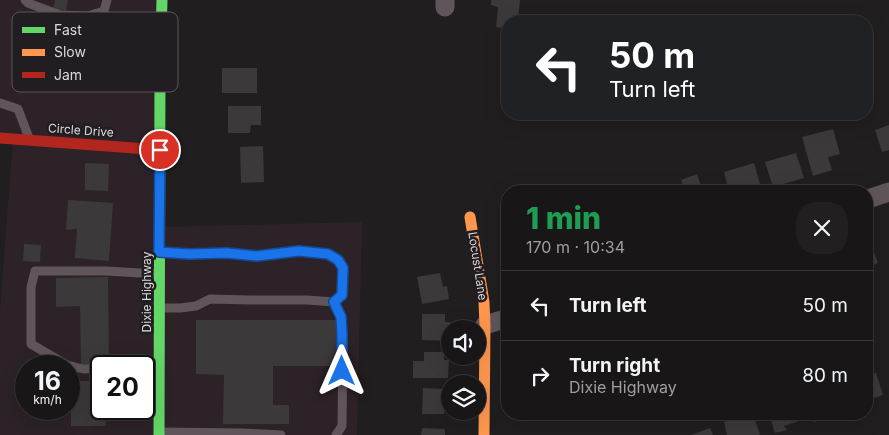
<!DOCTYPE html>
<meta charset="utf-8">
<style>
:root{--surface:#191618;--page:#221f21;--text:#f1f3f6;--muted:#9f9fa2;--line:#373537}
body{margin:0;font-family:Inter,sans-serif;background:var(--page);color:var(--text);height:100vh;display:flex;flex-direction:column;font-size:19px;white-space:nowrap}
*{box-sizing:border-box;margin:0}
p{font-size:16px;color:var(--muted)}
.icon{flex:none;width:28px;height:28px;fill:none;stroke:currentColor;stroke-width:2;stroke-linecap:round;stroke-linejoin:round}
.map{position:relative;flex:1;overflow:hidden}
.drawer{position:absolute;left:501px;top:185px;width:372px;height:235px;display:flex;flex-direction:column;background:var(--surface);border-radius:20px;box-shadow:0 5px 20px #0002,0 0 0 1px var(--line)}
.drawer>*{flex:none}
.banner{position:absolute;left:501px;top:15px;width:372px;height:105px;border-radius:20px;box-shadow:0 5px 20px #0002,0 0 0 1px var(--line);background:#202124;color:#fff;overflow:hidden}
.controls{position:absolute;left:441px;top:320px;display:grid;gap:10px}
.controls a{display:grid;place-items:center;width:45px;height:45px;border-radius:50%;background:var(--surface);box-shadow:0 5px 20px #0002,0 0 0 1px var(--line);font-size:25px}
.speed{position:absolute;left:15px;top:355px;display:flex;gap:10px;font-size:25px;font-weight:700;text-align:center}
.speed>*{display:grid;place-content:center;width:65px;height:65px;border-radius:50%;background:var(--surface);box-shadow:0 5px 20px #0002,0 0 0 1px var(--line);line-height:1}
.speed small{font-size:12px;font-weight:400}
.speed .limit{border:2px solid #111;border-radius:8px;background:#fff;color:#111}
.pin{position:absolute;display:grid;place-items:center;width:42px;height:42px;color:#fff;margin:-21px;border:2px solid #fff;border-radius:50%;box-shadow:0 1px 5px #0007}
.me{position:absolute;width:55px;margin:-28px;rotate:0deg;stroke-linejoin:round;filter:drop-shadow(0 0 4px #0008)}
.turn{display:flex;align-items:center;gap:18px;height:105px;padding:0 25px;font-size:22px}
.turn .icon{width:65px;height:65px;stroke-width:2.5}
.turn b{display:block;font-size:35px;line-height:42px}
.round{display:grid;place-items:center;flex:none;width:52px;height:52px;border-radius:20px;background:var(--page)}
.head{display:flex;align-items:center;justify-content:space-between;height:85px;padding:0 25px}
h1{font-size:30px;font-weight:800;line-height:38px;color:#1e9e55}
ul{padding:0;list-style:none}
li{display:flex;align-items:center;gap:15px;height:70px;padding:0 25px;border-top:1px solid var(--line)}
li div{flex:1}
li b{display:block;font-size:19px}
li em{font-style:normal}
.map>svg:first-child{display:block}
</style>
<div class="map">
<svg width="889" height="435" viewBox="0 0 889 435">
<rect width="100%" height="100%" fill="#211e20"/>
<!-- built -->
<path fill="#2c2228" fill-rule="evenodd" d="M0 0H162L160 227 362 222 357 435H0V309L13 139 0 138ZM26 366H69V409H26ZM101 366H144V409H101Z"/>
<!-- building -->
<g fill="#3b393a">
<path d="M55 0H68L66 11 53 9Z"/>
<path d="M491 0H520L518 21H508V29L496 27 498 7 491 5Z"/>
<rect x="222" y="68" width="35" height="25"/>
<path d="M228 106H261V125H251L250 133H228Z"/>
<path d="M889 125V150L882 152 875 130Z"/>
<path d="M833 129 840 154 828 157 832 170 813 176 802 137Z"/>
<path d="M263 146 264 182 241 183 240 147Z"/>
<path d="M796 153 804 178 773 187 765 162Z"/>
<path d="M85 163 109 164 108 191 85 190Z"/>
<path d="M754 163 762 191H742L740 185 728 188 724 172Z"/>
<path d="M697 174 702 189 718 184 721 191H685L681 180Z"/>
<path d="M68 200 113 203 109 261 75 258 77 229 66 230Z"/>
<path d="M868 237 878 263 868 267Z"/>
<path d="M24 244 41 245 40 262 23 261Z"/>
<path d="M440 273 443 287 447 286 449 299 422 304 417 277Z"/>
<path d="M108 277 109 364H81L80 306 56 307V278Z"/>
<path d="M422 314H445V322H450V341L422 340Z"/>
<path d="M196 320H336V366H273V405H289V424H223L224 375 196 374Z"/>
<path d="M424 352H444V360H449L448 378H413V361H424Z"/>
<path d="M876 373 883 395 868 400V375Z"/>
<path d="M71 381H101V409H105L106 426H71Z"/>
<path d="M423 388 444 389V414H422Z"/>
<path d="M750 414H753L760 435H727L724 422Z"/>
<path d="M769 414H797L799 421 784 426 787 430 775 433Z"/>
<path d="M811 414H825L826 417 814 422Z"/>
<path d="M422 428 445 429V435H421Z"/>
<path d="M710 428 713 435H691Z"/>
</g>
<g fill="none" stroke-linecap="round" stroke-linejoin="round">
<!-- lane -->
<g stroke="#61555c" stroke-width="9">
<path d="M25 0 28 3 60 15 88 16 104 11 107 0"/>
<path d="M0 103 18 109 29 138"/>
<path d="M334 302 341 317 343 334 342 426 336 435"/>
<path d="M162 308H180L196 306 210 299 250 300H307L334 302 342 295 343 268 338 260 329 254 299 251 257 256 227 253 189 254 162 252"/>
<path d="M101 368 83 369 67 365 31 344V287L35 271H106L157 274"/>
<path d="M161 432 243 433 281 435"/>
</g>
<!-- street -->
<g stroke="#61555c" stroke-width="19">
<path d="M445 7V0"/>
<path d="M868 199 889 192"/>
<path d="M485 325 508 318"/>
</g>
<!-- fast -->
<path stroke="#63d668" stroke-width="11" d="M159 435 160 71 162 0"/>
<!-- slow -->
<path stroke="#ff974d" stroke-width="11" d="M470 217 484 302 485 325 484 435"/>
<!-- jam -->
<path stroke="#b3261e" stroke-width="11" d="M0 138 160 150"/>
</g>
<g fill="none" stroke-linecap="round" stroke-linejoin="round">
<!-- route casing -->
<g stroke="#114b97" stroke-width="12">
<path id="route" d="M160 150 159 252 189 254 227 253 257 256 299 251 328 254 338 260 343 268 342 295 334 302 341 317 342 334V371"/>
</g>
<!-- route -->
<use href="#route" stroke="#1a73e8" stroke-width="9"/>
</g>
<g text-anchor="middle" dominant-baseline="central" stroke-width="5" stroke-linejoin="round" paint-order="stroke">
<!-- street labels -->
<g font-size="12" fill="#dcd9da" stroke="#221d20">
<text transform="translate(81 130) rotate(4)">Circle Drive</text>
<text transform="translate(478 266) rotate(81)">Locust Lane</text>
<text transform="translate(146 292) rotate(-90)">Dixie Highway</text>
</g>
</g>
<!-- legend -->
<rect x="12" y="12" width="166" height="80" rx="8" fill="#221d20" stroke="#5a5558" stroke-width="1"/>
<rect x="22" y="27" width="23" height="6" fill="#63d668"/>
<rect x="22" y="49" width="23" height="7" fill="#ff974d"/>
<rect x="22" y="72" width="23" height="6" fill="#b3261e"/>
<g font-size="14" fill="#dcd9da">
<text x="54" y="35">Fast</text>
<text x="54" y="57">Slow</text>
<text x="54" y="80">Jam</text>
</g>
</svg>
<div class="controls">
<a><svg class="icon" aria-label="sound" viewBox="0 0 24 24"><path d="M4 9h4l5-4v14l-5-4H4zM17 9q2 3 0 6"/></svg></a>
<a><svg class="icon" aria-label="layers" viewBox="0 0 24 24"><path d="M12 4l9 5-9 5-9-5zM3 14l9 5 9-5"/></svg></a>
</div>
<div class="speed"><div>16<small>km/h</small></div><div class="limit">20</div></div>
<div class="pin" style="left:160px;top:150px;background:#d93025"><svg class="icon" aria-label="arrive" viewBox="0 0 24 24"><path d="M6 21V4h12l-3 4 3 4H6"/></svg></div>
<svg class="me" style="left:342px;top:371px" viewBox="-20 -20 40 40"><path d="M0-17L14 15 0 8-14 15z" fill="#1a73e8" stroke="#fff" stroke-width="4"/></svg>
<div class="banner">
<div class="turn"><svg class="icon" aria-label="left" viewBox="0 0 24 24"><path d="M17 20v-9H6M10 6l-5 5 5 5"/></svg><div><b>50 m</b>Turn left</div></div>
</div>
<section class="drawer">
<div class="head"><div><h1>1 min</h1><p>170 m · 10:34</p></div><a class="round"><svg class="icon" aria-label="close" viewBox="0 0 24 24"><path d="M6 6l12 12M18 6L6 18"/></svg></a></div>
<ul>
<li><svg class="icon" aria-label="left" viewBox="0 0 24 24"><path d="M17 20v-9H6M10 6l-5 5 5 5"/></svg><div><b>Turn left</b></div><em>50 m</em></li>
<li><svg class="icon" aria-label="right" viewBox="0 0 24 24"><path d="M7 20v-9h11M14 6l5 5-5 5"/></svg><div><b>Turn right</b><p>Dixie Highway</p></div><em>80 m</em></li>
</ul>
</section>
</div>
